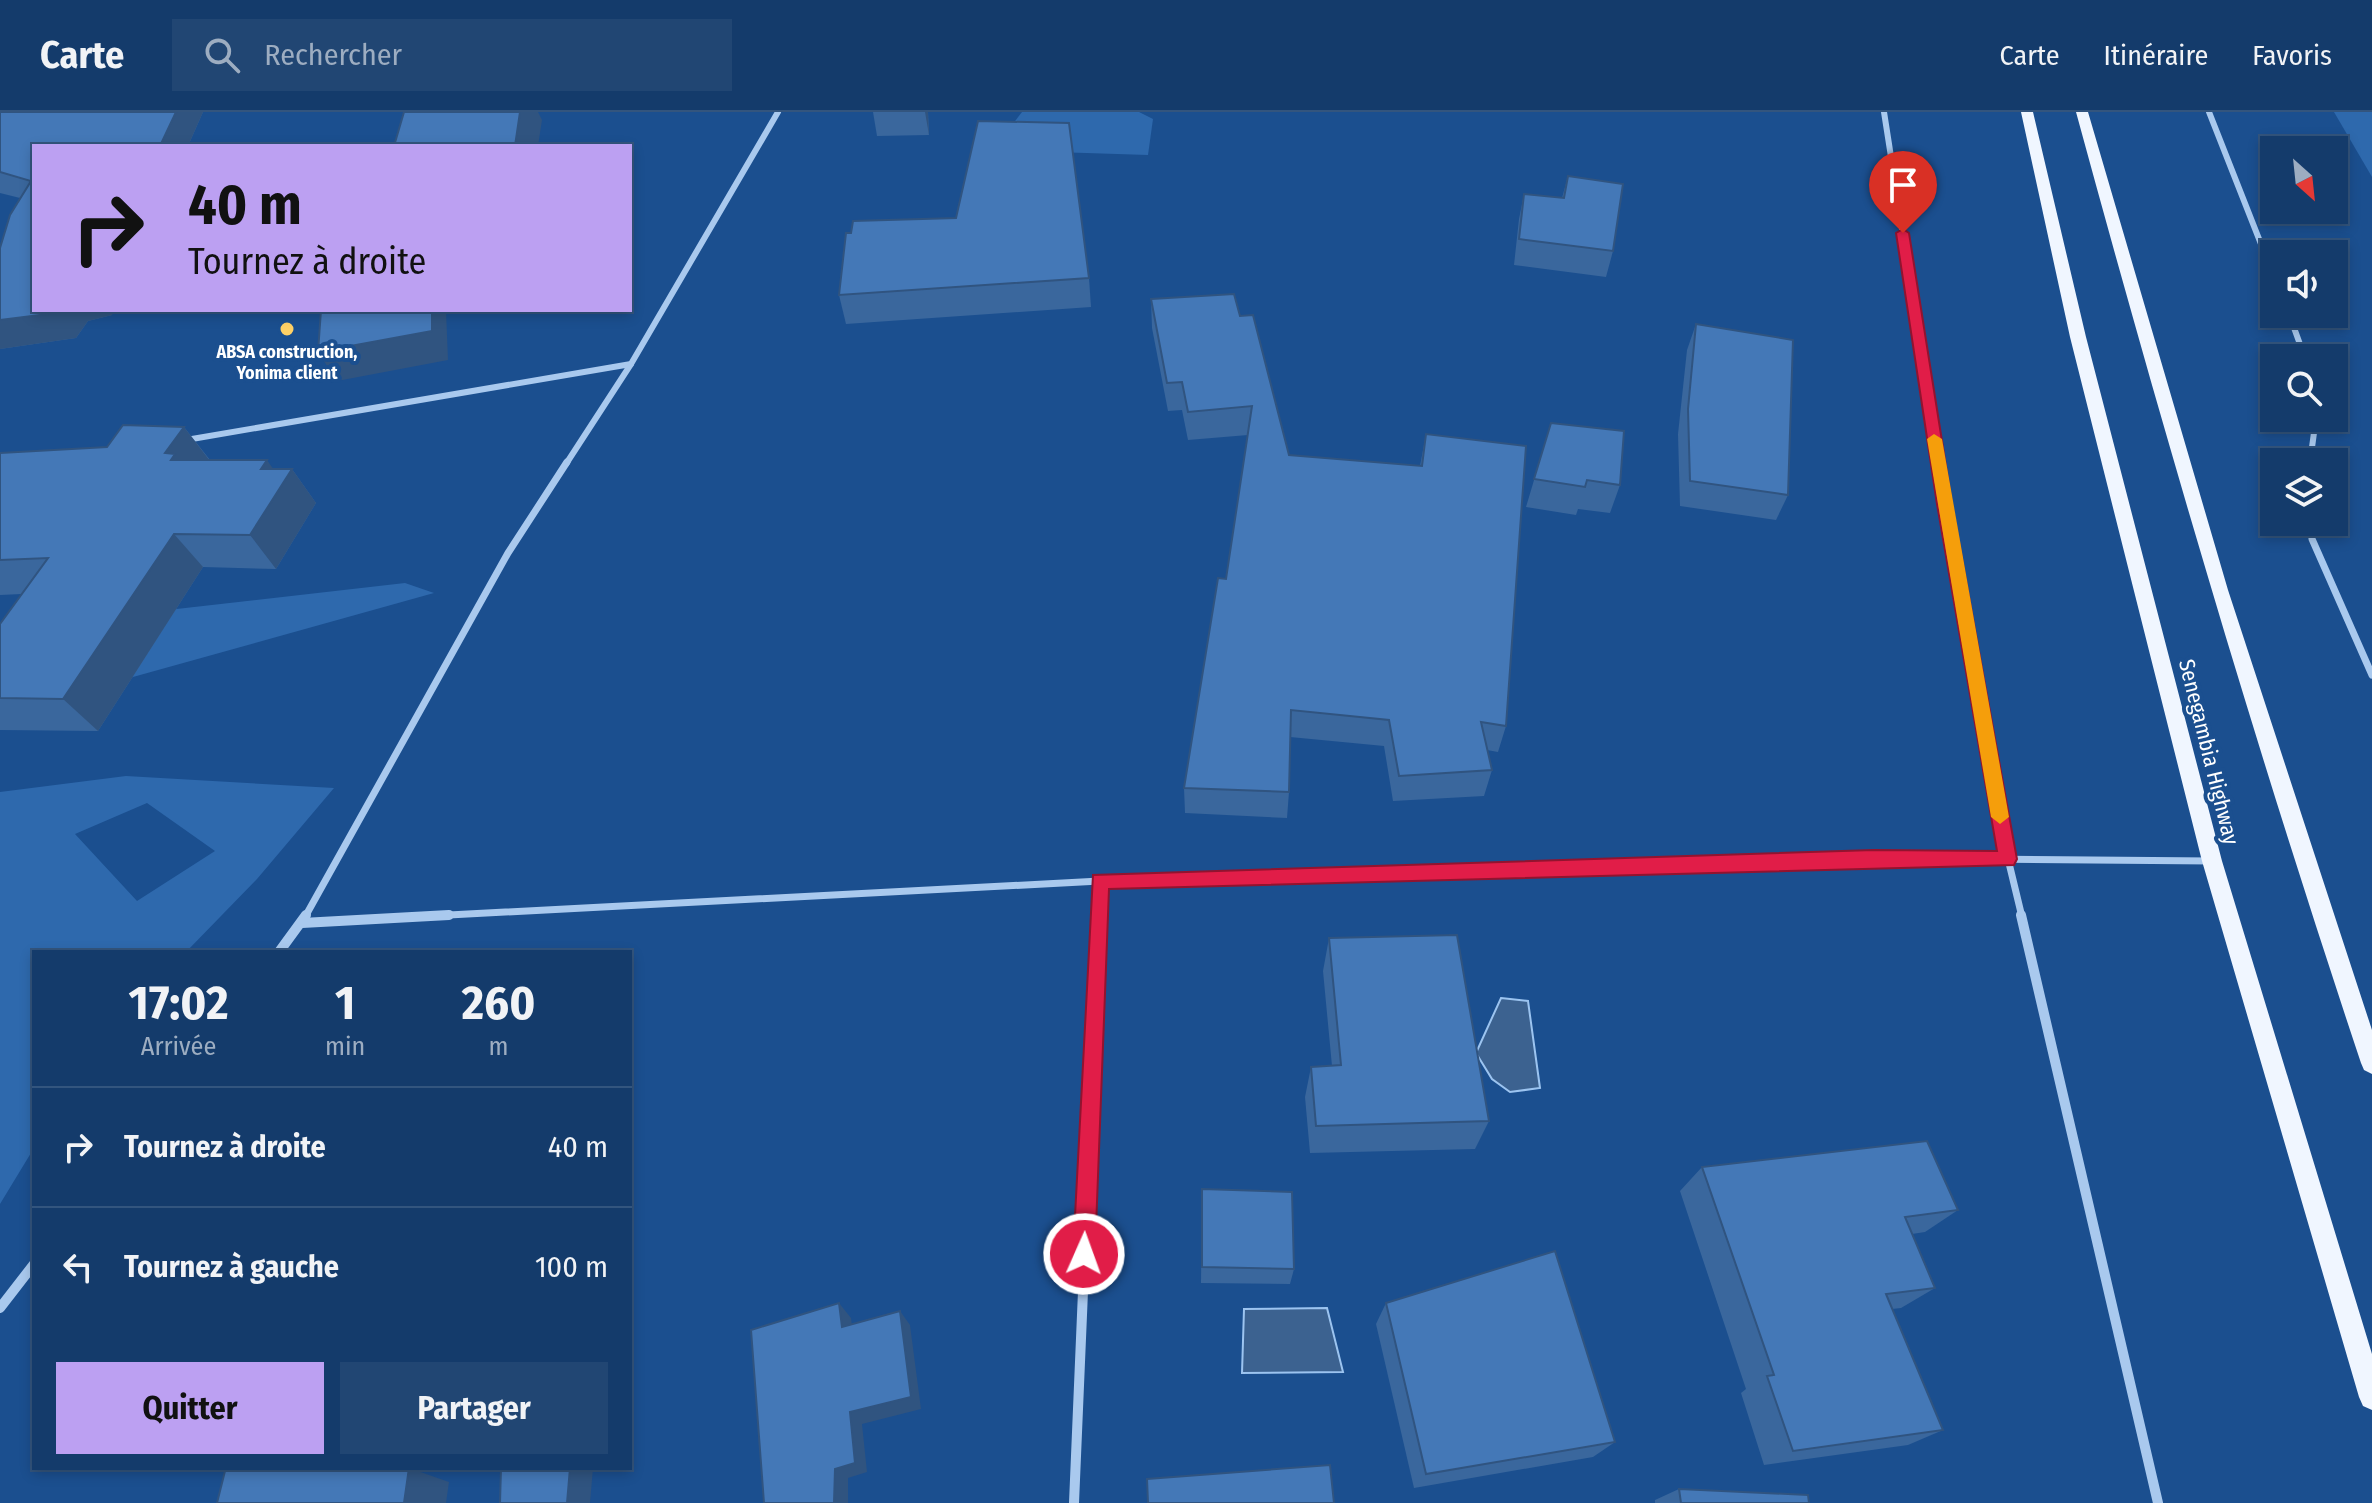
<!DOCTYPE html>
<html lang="fr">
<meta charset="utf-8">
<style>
:root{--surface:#143b6b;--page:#214673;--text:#f1f3f6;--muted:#9dadc1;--line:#33557e;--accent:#bca0f2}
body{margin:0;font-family:"Fira Sans Condensed",sans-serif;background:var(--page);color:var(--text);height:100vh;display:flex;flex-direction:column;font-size:30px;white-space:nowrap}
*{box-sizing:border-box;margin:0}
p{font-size:26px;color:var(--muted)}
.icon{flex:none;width:44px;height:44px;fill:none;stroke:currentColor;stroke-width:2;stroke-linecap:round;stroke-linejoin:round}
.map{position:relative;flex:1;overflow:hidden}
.side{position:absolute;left:32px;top:838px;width:600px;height:520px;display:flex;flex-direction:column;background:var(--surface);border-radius:0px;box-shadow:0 4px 12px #0003,0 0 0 2px var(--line)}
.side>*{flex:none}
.top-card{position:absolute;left:32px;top:32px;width:600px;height:168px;border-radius:0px;box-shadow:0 4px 12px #0003,0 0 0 2px var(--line);background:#bca0f2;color:#111;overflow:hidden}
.needle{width:52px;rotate:153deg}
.controls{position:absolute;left:2260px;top:24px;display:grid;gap:16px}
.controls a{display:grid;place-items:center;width:88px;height:88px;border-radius:0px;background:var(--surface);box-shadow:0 4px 12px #0003,0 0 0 2px var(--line);font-size:40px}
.pin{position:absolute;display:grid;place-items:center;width:68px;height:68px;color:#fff;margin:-82px -34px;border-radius:50% 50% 50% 0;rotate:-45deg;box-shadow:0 0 8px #0007}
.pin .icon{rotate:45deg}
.me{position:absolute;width:88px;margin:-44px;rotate:2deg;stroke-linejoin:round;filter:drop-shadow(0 0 6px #0008)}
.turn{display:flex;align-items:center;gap:28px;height:168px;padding:0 24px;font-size:36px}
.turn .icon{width:104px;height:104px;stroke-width:2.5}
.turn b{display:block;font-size:56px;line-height:68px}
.eta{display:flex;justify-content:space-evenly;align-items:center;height:136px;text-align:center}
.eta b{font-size:48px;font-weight:700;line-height:56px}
.primary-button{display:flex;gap:16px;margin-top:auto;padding:16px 24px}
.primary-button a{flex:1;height:92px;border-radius:0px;background:var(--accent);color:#111;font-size:32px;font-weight:700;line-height:92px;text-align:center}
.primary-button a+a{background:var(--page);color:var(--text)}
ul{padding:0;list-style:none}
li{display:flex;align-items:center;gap:24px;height:120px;padding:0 24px;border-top:2px solid var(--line)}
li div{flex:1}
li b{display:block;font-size:30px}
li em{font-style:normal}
header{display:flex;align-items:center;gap:48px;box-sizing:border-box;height:112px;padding:0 40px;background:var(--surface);border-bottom:2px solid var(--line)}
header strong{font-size:38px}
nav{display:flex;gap:44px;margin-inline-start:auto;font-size:28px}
.search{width:560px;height:72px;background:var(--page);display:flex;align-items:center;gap:20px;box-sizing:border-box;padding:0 28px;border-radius:0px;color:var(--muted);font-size:30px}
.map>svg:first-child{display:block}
</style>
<header>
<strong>Carte</strong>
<div class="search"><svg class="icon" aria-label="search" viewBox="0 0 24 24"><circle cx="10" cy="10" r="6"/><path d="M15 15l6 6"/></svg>Rechercher</div>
<nav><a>Carte</a><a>Itinéraire</a><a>Favoris</a></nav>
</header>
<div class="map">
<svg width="2372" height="1391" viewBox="0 0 2372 1391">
<rect width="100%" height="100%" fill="#1b4f8f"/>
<!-- green -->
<g fill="#2e69ad" fill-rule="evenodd">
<path d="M1022 0H1139L1153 7 1148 43 993 38Z"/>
<path d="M2334 0H2372V65Z"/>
<path d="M405 471 434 481 0 602V517Z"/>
<path d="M126 664 334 676 257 767 186 840H34V1036L0 1092V680ZM147 691 215 739 137 789 75 722Z"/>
</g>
<!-- water -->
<g fill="#3c6290" stroke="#9cc4f0" stroke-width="2">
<path d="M1501 886 1528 889 1540 976 1510 980 1492 967 1476 941Z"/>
<path d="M1327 1196 1343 1260 1242 1261 1244 1197Z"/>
</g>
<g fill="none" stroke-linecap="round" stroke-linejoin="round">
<!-- minor-far2 -->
<g stroke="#a9c9ee" stroke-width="6">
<path d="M1884 0 1939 352"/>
<path d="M2209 0 2274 165"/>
<path d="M2289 202 2305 246"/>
<path d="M186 328 631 252"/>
<path d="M2310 350 2316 306"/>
<path d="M566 352 631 252 778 0"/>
</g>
<!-- minor-far1 -->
<g stroke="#a9c9ee" stroke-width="7">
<path d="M1938 350 2008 747 2022 805"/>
<path d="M2311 410 2312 427 2372 563"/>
<path d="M305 805 508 441 567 350"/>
<path d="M411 805 1100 769 1874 746 2212 749"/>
<path d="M1098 805 1100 769"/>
</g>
<!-- minor -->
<g stroke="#a9c9ee" stroke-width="10">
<path d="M2021 803 2158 1391"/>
<path d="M302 811 449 803"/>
<path d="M279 840 306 803"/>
<path d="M0 1196 34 1152"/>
<path d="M1074 1391 1099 803"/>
</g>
<!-- primary -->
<g fill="#f0f6ff" fill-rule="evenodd">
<path d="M2021 0H2033L2086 225 2222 749 2372 1242V1298L2363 1294 2359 1285 2202 749 2070 225Z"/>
<path d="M2076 0H2088L2228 478 2372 918V962L2364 958 2361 951C2256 637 2163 320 2076 0Z"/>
</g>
</g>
<!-- wall -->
<g fill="#3a679d">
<path d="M0 0H203L188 34H34V198H113L112 203 88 209 76 226 0 237V136L10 103 20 86 0 81Z"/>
<path d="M873 0H928L929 23 877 24Z"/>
<path d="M1568 64 1613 139 1606 165 1514 153 1519 107 1524 82 1562 86Z"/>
<path d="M1089 166 1091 195 846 212 839 183Z"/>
<path d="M1151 187 1240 204 1289 343 1420 354 1426 322 1506 614 1498 640 1487 638 1492 658 1484 684 1393 689 1384 634 1290 625 1289 680 1287 706 1185 701 1184 676 1226 467 1248 323 1188 328 1182 298 1168 299 1152 216Z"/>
<path d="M1696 212 1788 383 1776 408 1680 394 1678 322 1687 238Z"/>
<path d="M1551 311 1620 373 1610 401 1578 397 1576 403 1526 395Z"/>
<path d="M184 315 210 348 273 357H292L316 391 276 457 203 455 98 619 0 618V512L22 482 0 483V341L107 335Z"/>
<path d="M1329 826 1489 1009 1475 1037 1310 1041 1305 985 1311 955 1332 954 1323 859Z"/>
<path d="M1702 1055 1958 1098 1925 1120 1912 1122 1935 1176 1901 1196 1892 1197 1943 1318 1908 1333 1764 1353 1741 1281 1746 1277 1680 1079Z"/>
<path d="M1202 1077 1294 1157 1290 1172 1201 1171Z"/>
<path d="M1386 1191 1615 1330 1593 1345 1414 1376 1376 1212Z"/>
<path d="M1679 1377 1809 1391H1655V1388Z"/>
</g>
<!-- shaded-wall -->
<g fill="#305480">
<path d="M176 0H203L188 34H160Z"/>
<path d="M520 0H538L542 8 538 34H515Z"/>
<path d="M925 0H928L929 23Z"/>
<path d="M57 198H113L112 203 88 209 76 226 0 237V208Z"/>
<path d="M432 198H446L448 248 337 269 318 240Z"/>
<path d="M184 315 210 349 202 376 165 341Z"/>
<path d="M267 348 283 371 292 357 316 391 276 457 250 423 261 357Z"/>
<path d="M174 422 203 455 98 619 63 587Z"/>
<path d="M839 1191 851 1206 854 1229 842 1215Z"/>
<path d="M900 1199 910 1213 921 1297 862 1312 867 1360 848 1366V1391H834L835 1357 850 1300Z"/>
<path d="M409 1356 449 1370 446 1391H404Z"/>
<path d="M570 1356H593L590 1391H567Z"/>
</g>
<!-- building -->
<g fill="#4478b7" stroke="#305480" stroke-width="2">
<path d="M0 0H176L160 34H34V198H57L56 201 0 208V136L10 103 31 69 0 60Z"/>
<path d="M404 0H520L515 34H394Z"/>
<path d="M978 9 1069 11 1089 166 839 183 846 121H851L853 109 956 106Z"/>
<path d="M1568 64 1623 72 1613 139 1519 127 1524 82 1564 86Z"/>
<path d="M1234 182 1240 204 1253 203 1289 343 1422 354 1426 322 1526 334 1506 614 1481 610 1492 658 1399 664 1389 608 1291 598 1289 680 1184 676 1218 466 1226 467 1252 294 1188 300 1182 270 1167 271 1151 187Z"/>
<path d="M321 198H432V219L318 240Z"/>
<path d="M1696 212 1793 228 1788 383 1690 369 1688 297Z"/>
<path d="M1551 311 1624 319 1620 373 1587 368 1585 375 1534 367Z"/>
<path d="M123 313 184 315 165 341 175 342 171 348H267L261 357H292L250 423 174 422 63 587 0 586V512L48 446 0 448V341L107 335Z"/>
<path d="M1457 823 1489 1009 1316 1014 1311 955 1341 953 1329 826Z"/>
<path d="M1927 1029 1958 1098 1905 1105 1935 1176 1886 1182 1943 1318 1793 1339 1767 1264 1774 1263 1702 1055Z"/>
<path d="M1202 1077 1292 1080 1294 1157 1202 1155Z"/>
<path d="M1555 1139 1615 1330 1426 1362 1386 1191Z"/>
<path d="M839 1191 842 1215 900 1199 911 1285 850 1300 855 1351 835 1357 834 1391H764L751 1218Z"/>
<path d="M1330 1353 1334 1391H1148L1147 1367Z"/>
<path d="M227 1356H409L404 1391H217L225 1359Z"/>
<path d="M501 1356H570L567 1391H500Z"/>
<path d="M1679 1377 1808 1383 1809 1391H1681Z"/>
</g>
<!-- route -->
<path fill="#e11d48" stroke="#92132f" stroke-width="2" d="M1903 117 1909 121 1952 392 2017 747 2014 753 1109 777 1095 1142 1092 1150 1084 1153 1076 1150 1073 1142 1093 763 1874 738 1997 739 1937 392 1896 121Z"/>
<!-- slow -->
<path fill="#f59e0b" d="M1934 322 1942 327 2009 705 2000 712 1991 705 1927 327Z"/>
<!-- markers -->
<circle fill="#ffd166" stroke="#1b4f8f" stroke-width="3" cx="287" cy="217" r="8"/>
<g text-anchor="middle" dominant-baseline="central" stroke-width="8" stroke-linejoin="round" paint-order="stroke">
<!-- far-poi labels -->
<g font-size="18" font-weight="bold" fill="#fff" stroke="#1b4f8f">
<text x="287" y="240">ABSA construction,<tspan x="287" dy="21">Yonima client</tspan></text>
</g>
<!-- street labels -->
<g font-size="22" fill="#fff" stroke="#1b4f8f">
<text transform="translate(2209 640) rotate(76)">Senegambia Highway</text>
</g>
</g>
</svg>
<div class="controls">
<a><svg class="needle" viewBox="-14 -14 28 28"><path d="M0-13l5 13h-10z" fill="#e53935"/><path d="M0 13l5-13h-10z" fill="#9dadc1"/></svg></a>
<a><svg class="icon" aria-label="sound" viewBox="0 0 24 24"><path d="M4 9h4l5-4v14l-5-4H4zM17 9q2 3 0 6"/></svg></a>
<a><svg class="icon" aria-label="search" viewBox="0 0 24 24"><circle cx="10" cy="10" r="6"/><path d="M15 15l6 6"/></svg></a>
<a><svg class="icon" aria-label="layers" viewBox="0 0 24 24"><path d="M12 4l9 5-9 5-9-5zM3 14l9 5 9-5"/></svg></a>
</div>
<div class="pin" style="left:1903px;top:121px;background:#d93025"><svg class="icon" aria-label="arrive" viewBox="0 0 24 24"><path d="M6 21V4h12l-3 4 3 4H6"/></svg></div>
<svg class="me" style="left:1084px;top:1142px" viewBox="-20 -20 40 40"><circle r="17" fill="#e11d48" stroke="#fff" stroke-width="3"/><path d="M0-11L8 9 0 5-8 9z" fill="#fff"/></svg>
<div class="top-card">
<div class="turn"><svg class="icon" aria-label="right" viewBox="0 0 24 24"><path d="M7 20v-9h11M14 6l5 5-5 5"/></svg><div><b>40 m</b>Tournez à droite</div></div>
</div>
<section class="side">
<div class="eta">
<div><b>17:02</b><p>Arrivée</p></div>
<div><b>1</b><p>min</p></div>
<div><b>260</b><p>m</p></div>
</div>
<ul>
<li><svg class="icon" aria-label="right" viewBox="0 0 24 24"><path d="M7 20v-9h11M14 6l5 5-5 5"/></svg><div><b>Tournez à droite</b></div><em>40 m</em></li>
<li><svg class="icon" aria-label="left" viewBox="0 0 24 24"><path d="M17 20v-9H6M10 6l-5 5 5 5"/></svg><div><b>Tournez à gauche</b></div><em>100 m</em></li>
</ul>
<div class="primary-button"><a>Quitter</a><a>Partager</a></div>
</section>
</div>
